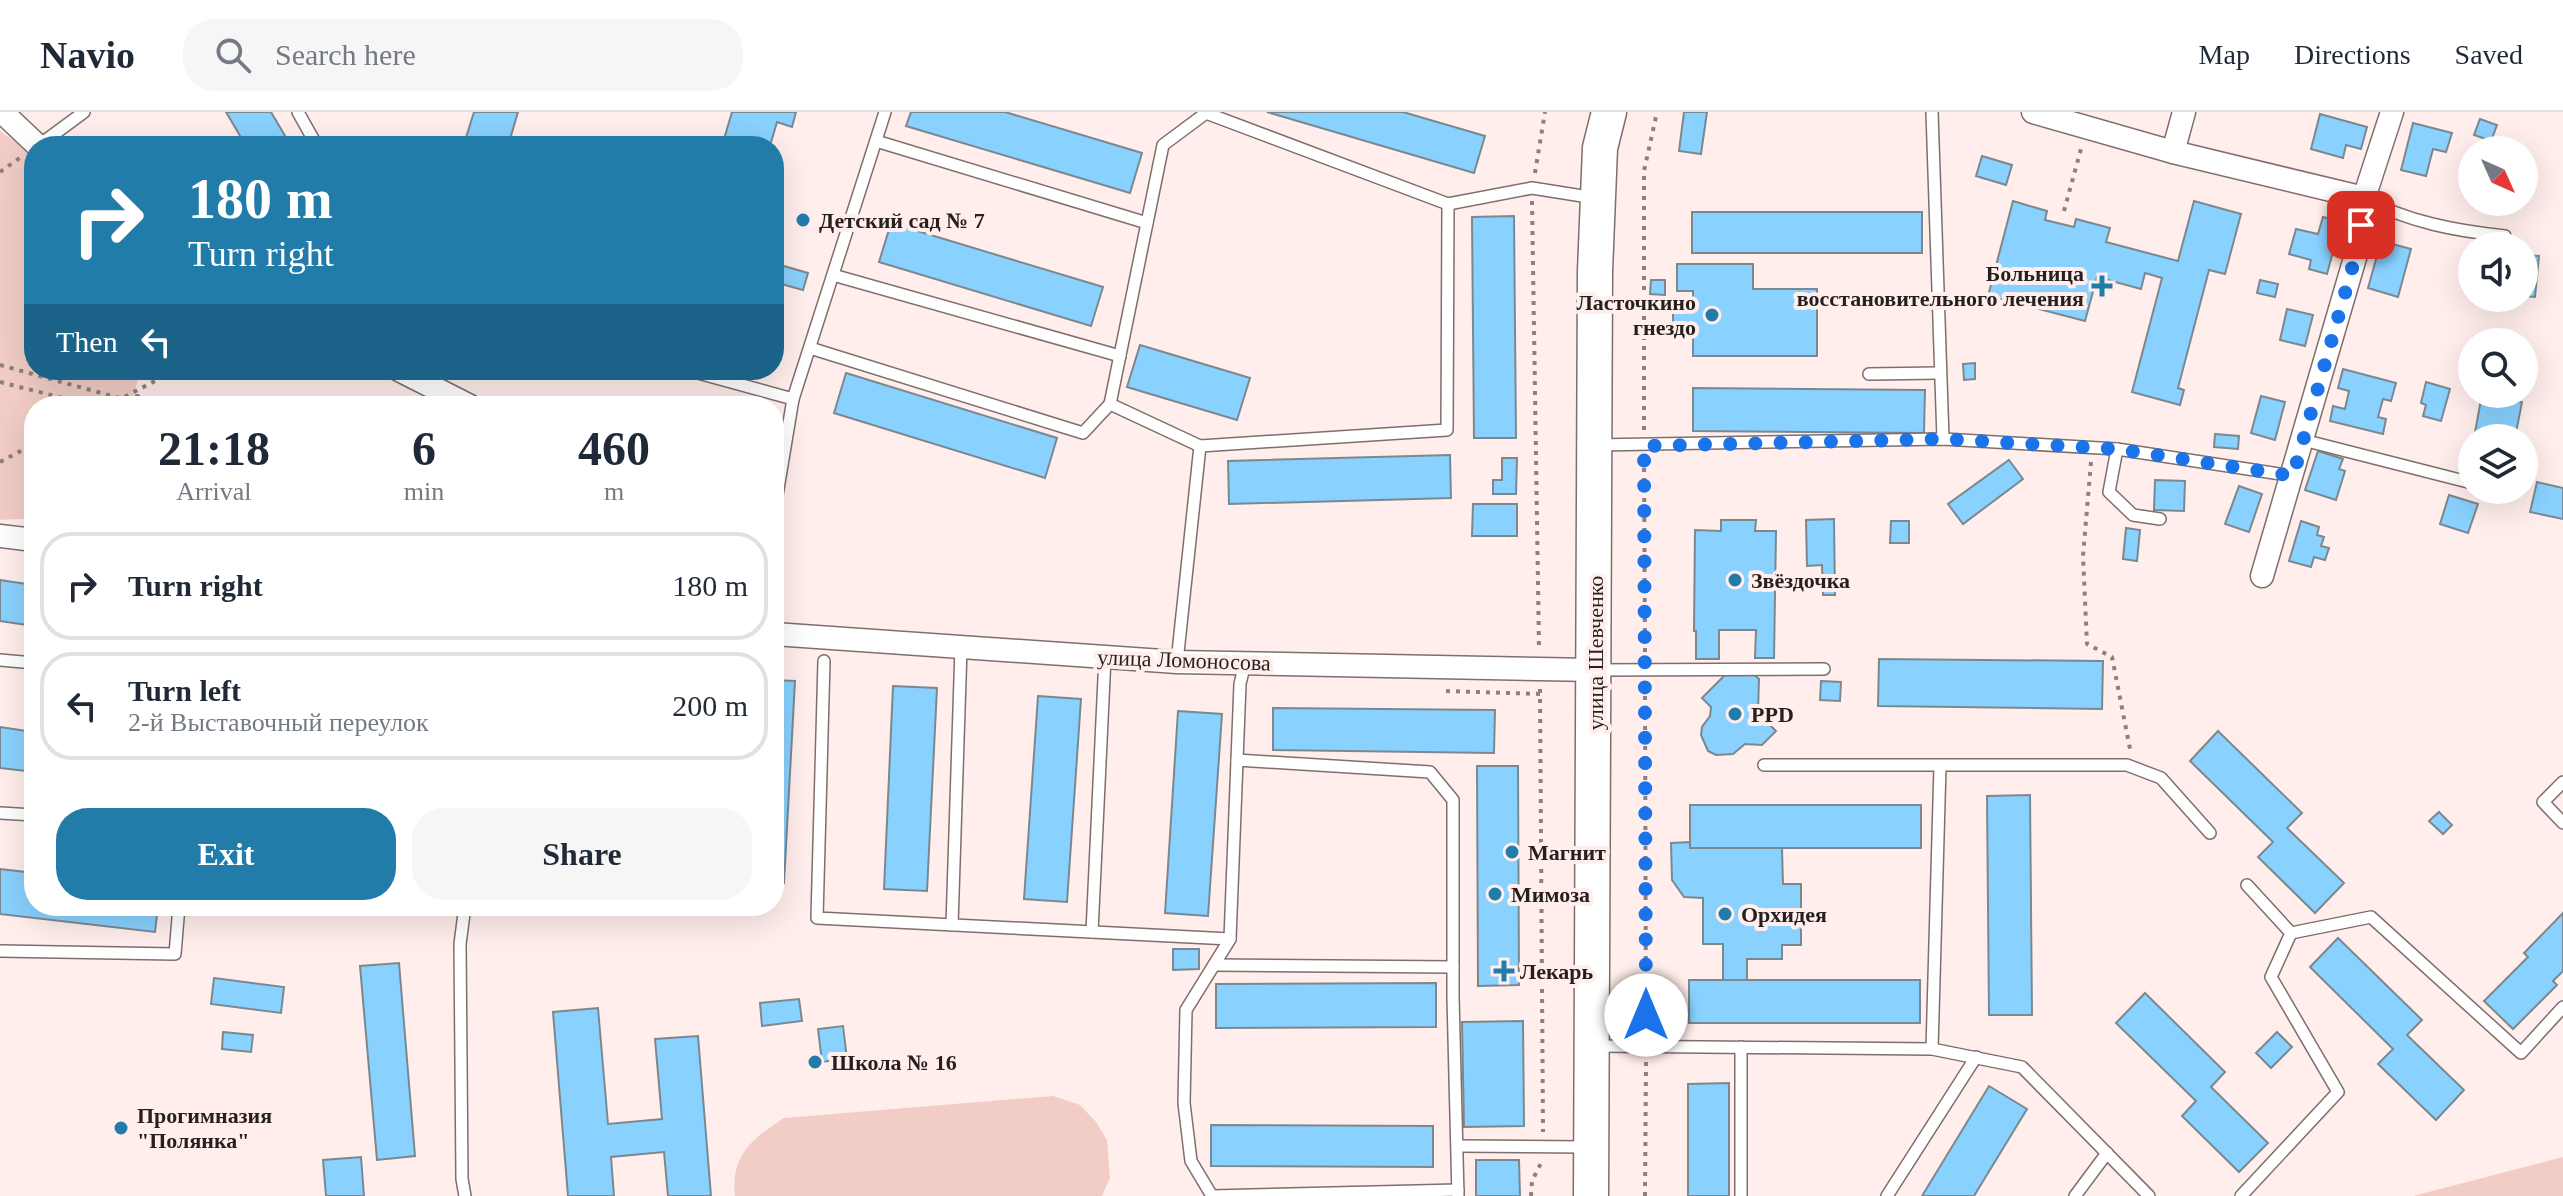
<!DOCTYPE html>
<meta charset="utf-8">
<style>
:root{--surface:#fff;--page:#f6f6f7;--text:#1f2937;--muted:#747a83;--line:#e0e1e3;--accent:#227caa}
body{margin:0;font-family:Georgia,serif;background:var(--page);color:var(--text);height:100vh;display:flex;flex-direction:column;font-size:30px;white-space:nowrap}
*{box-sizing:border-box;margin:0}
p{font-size:26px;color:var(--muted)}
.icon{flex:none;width:44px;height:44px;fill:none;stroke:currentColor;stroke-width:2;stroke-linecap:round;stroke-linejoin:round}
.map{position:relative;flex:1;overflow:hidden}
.panel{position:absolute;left:24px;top:284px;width:760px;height:520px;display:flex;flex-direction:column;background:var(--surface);border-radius:32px;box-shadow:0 8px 32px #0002}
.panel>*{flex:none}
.hud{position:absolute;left:24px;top:24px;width:760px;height:244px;border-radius:32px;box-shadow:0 8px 32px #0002;background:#227caa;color:#fff;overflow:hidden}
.needle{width:52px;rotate:135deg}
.fabs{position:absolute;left:2458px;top:24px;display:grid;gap:16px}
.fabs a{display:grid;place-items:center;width:80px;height:80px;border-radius:50%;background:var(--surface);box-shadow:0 8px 32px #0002;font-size:40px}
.pin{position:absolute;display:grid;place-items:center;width:68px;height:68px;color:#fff;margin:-34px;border-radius:16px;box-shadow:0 4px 12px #0006}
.me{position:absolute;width:88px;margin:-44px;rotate:0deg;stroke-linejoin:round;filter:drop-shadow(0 0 6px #0008)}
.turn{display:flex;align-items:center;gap:28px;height:168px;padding:0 32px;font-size:36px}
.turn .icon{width:104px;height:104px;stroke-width:2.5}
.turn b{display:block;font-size:56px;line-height:68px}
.then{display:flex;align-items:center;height:76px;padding:0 32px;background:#0003;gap:16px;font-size:30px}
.eta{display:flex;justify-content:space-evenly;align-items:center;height:136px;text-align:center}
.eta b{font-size:48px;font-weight:800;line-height:56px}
.button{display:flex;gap:16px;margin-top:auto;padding:16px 32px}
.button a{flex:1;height:92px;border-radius:32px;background:var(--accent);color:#fff;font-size:32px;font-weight:800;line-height:92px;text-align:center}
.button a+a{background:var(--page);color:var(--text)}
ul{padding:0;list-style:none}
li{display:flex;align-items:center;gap:24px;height:108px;margin:0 16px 12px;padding:0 16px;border:4px solid var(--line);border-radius:32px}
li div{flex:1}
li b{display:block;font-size:30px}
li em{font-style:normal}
header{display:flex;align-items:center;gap:48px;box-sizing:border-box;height:112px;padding:0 40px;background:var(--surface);border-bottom:2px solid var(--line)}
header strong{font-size:38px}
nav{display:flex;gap:44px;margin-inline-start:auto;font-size:28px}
.search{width:560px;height:72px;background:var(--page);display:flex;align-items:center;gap:20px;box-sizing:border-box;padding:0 28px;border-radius:32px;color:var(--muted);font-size:30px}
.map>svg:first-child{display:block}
</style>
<header>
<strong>Navio</strong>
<div class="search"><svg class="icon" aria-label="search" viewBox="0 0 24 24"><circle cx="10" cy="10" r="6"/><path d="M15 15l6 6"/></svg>Search here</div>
<nav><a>Map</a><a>Directions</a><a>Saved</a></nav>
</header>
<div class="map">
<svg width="2563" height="1084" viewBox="0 0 2563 1084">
<rect width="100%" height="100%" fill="#ffeeeb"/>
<!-- green -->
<g fill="#f2cdc6">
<path d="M0 19 34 42V258H140L131 294H34V406L0 408Z"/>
<path d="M1053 984 1080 993 1096 1010 1107 1028 1110 1066 1102 1084H735C730 1044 753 1026 784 1006Z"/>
<path d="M2563 1045V1084H2413Z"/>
</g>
<!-- building -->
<g fill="#89d1fe" stroke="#7c8890" stroke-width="2">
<path d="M226 0H271L291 34H246Z"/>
<path d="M474 0H518L508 34 464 32Z"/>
<path d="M732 0H796L792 15 777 10 770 34H722Z"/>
<path d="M911 0H1005L1142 41 1130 81 906 14Z"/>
<path d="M1267 0H1403L1485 24 1474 61Z"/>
<path d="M1684 0H1707L1701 42 1679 39Z"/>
<path d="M2320 2 2367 15 2361 37 2346 33 2343 46 2311 37Z"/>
<path d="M2480 7 2497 13 2491 29 2474 23Z"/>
<path d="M2413 11 2452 21 2446 40 2433 37 2426 64 2401 58Z"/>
<path d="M1982 44 2012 53 2006 73 1976 64Z"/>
<path d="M2013 89 2047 99 2045 108 2074 115 2076 107 2110 116 2106 130 2178 149 2194 89 2241 102 2225 162 2209 158 2178 276 2184 278 2180 293 2132 280 2162 166 2145 161 2141 177 2097 165 2085 209 1988 184Z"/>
<rect x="1692" y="100" width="230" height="41"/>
<path d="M1514 104 1516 326H1474L1472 105Z"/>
<path d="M2323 105 2351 113 2344 139 2334 136 2327 162 2309 157 2311 148 2289 142 2296 117 2318 122Z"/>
<path d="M891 111 1103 175 1091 214 879 150Z"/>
<path d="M2381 129 2411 137 2398 185 2368 176Z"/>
<path d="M2524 143 2539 144 2535 185 2524 184Z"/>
<path d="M777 152 808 161 803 178 774 170Z"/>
<path d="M1677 152H1753V177H1817V244H1693V222H1673V197H1693V179H1677Z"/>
<path d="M1651 168H1665V183L1650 182Z"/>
<path d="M2260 168 2278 172 2275 185 2257 181Z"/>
<path d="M2287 197 2313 203 2305 234 2280 228Z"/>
<path d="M1140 233 1250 266 1237 308 1127 275Z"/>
<path d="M1975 251V267L1964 268 1963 252Z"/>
<path d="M2343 257 2396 271 2391 289 2383 287 2378 305 2386 307 2383 322 2330 309 2333 294 2345 297 2349 279 2338 276Z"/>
<path d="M846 261 1057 326 1045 366 834 301Z"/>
<path d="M2426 270 2450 277 2441 309 2423 304 2426 293 2421 291Z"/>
<path d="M1693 276 1925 278 1924 321 1693 319Z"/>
<path d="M2482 282 2522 290 2515 326H2474Z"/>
<path d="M2261 284 2285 290 2275 328 2251 321Z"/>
<path d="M2215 322 2239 324 2238 337 2214 335Z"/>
<path d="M2318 339 2343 347 2339 357 2345 359 2336 388 2305 378Z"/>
<path d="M1450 343 1451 386 1229 392 1228 349Z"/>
<path d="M1502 346H1517L1516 382H1493V368H1502Z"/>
<path d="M2009 348 2023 367 1963 412 1948 392Z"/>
<path d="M2155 368 2185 369 2184 399 2154 398Z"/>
<path d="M2537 370 2563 376V407L2530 400Z"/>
<path d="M2239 374 2262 382 2249 420 2225 412Z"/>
<path d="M2449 383 2478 392 2468 421 2440 412Z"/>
<path d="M1473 392H1517V424H1472Z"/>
<path d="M1834 407 1835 483H1823L1822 453 1807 454 1806 408Z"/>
<path d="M1721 408H1756L1755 419H1776L1774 546H1755L1756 518H1719V547H1696V519H1694L1695 418 1721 419Z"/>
<path d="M1891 409H1909V431H1890Z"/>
<path d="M2301 409 2319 415 2317 423 2324 425 2321 434 2329 436 2325 448 2314 445 2311 455 2289 449Z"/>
<path d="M2126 416 2140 418 2137 449 2123 447Z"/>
<path d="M0 468 34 473V514L0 509Z"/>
<path d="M1879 547 2103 549 2102 597 1878 594Z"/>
<path d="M1751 560 1759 567 1758 601 1776 619 1762 633 1745 632 1733 642 1716 643 1708 639 1701 623 1702 615 1710 604 1711 595 1702 586 1727 561Z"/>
<path d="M774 568 795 569 784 771H774Z"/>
<path d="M1821 569 1841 570 1840 589 1820 588Z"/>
<path d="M893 574 937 576 927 779 884 777Z"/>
<path d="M1038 584 1081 587 1067 790 1024 787Z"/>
<path d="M1273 596 1495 598 1494 641 1273 638Z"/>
<path d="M1178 599 1222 602 1208 804 1165 801Z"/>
<path d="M0 615 34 620V660L0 656Z"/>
<path d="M2218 619 2302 701 2287 716 2344 771 2315 801 2258 745 2273 730 2190 649Z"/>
<path d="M1477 654H1518L1519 873 1478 874Z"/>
<path d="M2030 683 2032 903H1989L1987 684Z"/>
<rect x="1690" y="693" width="231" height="43"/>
<path d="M2439 700 2452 713 2443 722 2429 709Z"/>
<path d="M1690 730V736H1782L1783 772H1801V833H1782V847H1747V868H1723V832H1703V786L1684 785 1672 768 1671 731Z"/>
<path d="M0 757 34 761V794H158L155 820 0 802Z"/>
<path d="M2563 801V859L2553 869 2557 873 2513 917 2484 889 2528 845 2524 841Z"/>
<path d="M2338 826 2422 908 2407 923 2464 978 2436 1008 2378 952 2393 937 2310 855Z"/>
<path d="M1173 837H1199V857L1173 858Z"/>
<path d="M399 851 415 1044 377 1048 360 854Z"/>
<path d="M214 866 284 875 281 901 211 892Z"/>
<rect x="1689" y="868" width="231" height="43"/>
<path d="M1436 871V915L1216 916V872Z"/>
<path d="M2145 881 2225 960 2211 975 2268 1031 2239 1060 2182 1004 2196 989 2116 911Z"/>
<path d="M799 887 802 909 762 914 760 891Z"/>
<path d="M598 896 608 1012 662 1007 655 927 698 924 711 1084H668L664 1040 611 1045 614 1084H568L553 900Z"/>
<path d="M1523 909 1524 1014 1464 1015 1462 910Z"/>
<path d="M843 914 847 947 822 950 818 917Z"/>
<path d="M223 920 253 923 251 940 222 937Z"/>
<path d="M2277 920 2292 935 2271 956 2256 941Z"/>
<path d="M1729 971V1084H1688V972Z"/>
<path d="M1989 974 2027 997 1974 1084H1922Z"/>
<path d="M1211 1013 1433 1014V1055L1211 1054Z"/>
<path d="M361 1045 364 1084H326L323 1048Z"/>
<path d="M1476 1048H1519L1520 1084H1476Z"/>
</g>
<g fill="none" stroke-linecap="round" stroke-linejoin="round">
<!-- lane casing -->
<g stroke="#7e6f6d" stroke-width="14">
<g id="lane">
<path d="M298 0 317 34"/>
<path d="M1932 0 1943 327"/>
<path d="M876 29 1147 111"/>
<path d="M38 34 84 0"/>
<path d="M2364 86C2407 110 2457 119 2505 124"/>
<path d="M833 163 1120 244"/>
<path d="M810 236 1083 321 1110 292"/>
<path d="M687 258 793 287 774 401"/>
<path d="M1869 262 1940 261"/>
<path d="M793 287 885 0"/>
<path d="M2303 328 2472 371"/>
<path d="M1596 333 1943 327 2117 337 2293 364"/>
<path d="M1200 334 1110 292 1163 33 1206 1 1448 92"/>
<path d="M2117 337 2109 380 2133 403 2160 407"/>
<path d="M0 548 34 551"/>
<path d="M824 549 817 806 1230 827"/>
<path d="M1177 550 1200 334 1447 318 1448 92 1532 76 1595 86"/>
<path d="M1597 558 1824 557"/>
<path d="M1237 648 1430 660 1453 688V885L1458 1084"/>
<path d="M1764 653H2127L2161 666 2210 721"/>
<path d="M2563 670 2543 690 2563 711"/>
<path d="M0 701 34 703"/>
<path d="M952 813 961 536"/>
<path d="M1092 820 1105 545"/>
<path d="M2291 821 2371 805 2521 941 2563 895"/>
<path d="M0 839 175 842 179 794"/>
<path d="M1214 853 1453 855"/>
<path d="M1597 934 1932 937 2022 955 2149 1084"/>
<path d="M1932 937 1940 654"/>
<path d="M1459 1034 1587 1035"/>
<path d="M465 1084 462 1067 460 832 465 794"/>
<path d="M1212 1084 1191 1049 1184 991 1186 898 1230 827 1240 572 1245 551"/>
<path d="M1212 1084 1458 1078"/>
<path d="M1741 1084V935"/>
<path d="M1887 1084 1976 945"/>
<path d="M2075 1084 2107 1041"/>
<path d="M2241 1084 2338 980 2271 865 2291 821 2247 773"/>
</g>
</g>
<!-- street casing -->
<g stroke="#7e6f6d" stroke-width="25">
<g id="street">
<path d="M2 0 38 34"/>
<path d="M2033 0 2173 40 2364 86"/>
<path d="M2173 40 2184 0"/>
<path d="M399 258 470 294"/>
<path d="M0 424 34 428"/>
<path d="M2262 464 2357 139 2364 86 2392 0"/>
<path d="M774 522 1177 550 1595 558"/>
</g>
</g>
<!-- primary casing -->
<g stroke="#7e6f6d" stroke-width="37">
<path id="primary" d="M1591 1084 1595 159 1600 36 1609 0"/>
</g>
<!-- path -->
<g stroke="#8c817f" stroke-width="4" stroke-dasharray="4 6" stroke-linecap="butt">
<path d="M0 60 21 45"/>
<path d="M1535 61 1545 0"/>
<path d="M1532 89 1539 536"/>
<path d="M2064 99 2081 37"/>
<path d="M0 253 123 287 138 284 147 294"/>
<path d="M0 270 94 294"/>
<path d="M107 294 176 258"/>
<path d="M1644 318V59L1657 0"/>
<path d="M1644 346 1645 542"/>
<path d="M0 350 34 332"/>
<path d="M2091 350 2083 444 2087 532 2112 545 2130 637"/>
<path d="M1645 574 1646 922"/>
<path d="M1540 577 1543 1020"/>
<path d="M1446 579 1540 582"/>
<path d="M1531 1084 1532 1069 1542 1049"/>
<path d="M1645 1084 1646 950"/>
</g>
<!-- lane -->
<use href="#lane" stroke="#fff" stroke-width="11"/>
<!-- street -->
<use href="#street" stroke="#fff" stroke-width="22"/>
<!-- primary -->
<use href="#primary" stroke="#fff" stroke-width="34"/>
</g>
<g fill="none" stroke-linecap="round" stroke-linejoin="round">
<!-- route -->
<path stroke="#1a73e8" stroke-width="14" stroke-dasharray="0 25.2" d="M1646 903 1644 334 1943 327 2117 337 2293 364 2357 139 2361 113"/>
</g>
<!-- markers -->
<g fill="#227caa" stroke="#ffeeeb" stroke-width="3">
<circle cx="803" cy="108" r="8"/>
<path d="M2098 162h8v8h8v8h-8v8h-8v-8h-8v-8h8z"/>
<circle cx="1712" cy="203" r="8"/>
<circle cx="1735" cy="468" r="8"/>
<circle cx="1735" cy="602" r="8"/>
<circle cx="1512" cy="740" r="8"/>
<circle cx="1495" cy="782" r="8"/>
<circle cx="1725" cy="802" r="8"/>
<path d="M1500 847h8v8h8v8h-8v8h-8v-8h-8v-8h8z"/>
<circle cx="815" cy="950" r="8"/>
<circle cx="121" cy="1016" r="8"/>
</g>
<g text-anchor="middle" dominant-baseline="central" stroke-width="8" stroke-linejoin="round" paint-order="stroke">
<!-- poi labels -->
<g font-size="22" font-weight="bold" fill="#251f1e" stroke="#ffeeeb" text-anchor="start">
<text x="819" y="108">Детский сад № 7</text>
<text x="2084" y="161" text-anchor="end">Больница<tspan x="2084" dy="25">восстановительного лечения</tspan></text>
<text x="1696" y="190" text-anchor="end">Ласточкино<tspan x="1696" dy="25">гнездо</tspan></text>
<text x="1751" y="468">Звёздочка</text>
<text x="1751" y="602">PPD</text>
<text x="1528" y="740">Магнит</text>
<text x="1511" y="782">Мимоза</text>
<text x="1741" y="802">Орхидея</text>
<text x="1520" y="859">Лекарь</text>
<text x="831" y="950">Школа № 16</text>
<text x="137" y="1003">Прогимназия<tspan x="137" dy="25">"Полянка"</tspan></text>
</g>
<!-- street labels -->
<g font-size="22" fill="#251f1e" stroke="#ffeeeb">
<text transform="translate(1595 541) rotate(-90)">улица Шевченко</text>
<text transform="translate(1184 548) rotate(2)">улица Ломоносова</text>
</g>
</g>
</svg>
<div class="fabs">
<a><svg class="needle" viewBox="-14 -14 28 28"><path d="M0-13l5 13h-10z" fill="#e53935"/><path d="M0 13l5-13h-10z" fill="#747a83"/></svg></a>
<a><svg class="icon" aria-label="sound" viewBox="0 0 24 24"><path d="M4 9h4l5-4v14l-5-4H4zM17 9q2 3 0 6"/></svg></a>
<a><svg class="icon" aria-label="search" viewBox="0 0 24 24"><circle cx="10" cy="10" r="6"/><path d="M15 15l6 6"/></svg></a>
<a><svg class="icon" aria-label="layers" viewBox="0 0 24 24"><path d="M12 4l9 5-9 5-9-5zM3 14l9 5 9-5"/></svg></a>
</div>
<div class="pin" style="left:2361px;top:113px;background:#d93025"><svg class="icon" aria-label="arrive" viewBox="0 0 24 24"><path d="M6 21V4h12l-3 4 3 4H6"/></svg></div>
<svg class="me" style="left:1646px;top:903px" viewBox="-20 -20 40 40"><circle r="19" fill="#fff"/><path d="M0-13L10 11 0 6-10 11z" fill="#1a73e8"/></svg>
<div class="hud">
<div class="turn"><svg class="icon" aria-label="right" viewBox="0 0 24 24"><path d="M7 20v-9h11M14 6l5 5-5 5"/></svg><div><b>180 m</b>Turn right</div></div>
<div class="then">Then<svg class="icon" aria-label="left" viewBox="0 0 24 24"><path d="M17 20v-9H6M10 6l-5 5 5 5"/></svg></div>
</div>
<section class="panel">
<div class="eta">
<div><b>21:18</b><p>Arrival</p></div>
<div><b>6</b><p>min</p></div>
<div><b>460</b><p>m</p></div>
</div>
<ul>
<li><svg class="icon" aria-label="right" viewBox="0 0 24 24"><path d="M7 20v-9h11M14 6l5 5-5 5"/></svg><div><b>Turn right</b></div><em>180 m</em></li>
<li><svg class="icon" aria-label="left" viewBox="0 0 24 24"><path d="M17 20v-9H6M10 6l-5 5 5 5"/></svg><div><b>Turn left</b><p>2-й Выставочный переулок</p></div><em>200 m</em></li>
</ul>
<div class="button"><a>Exit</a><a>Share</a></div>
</section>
</div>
